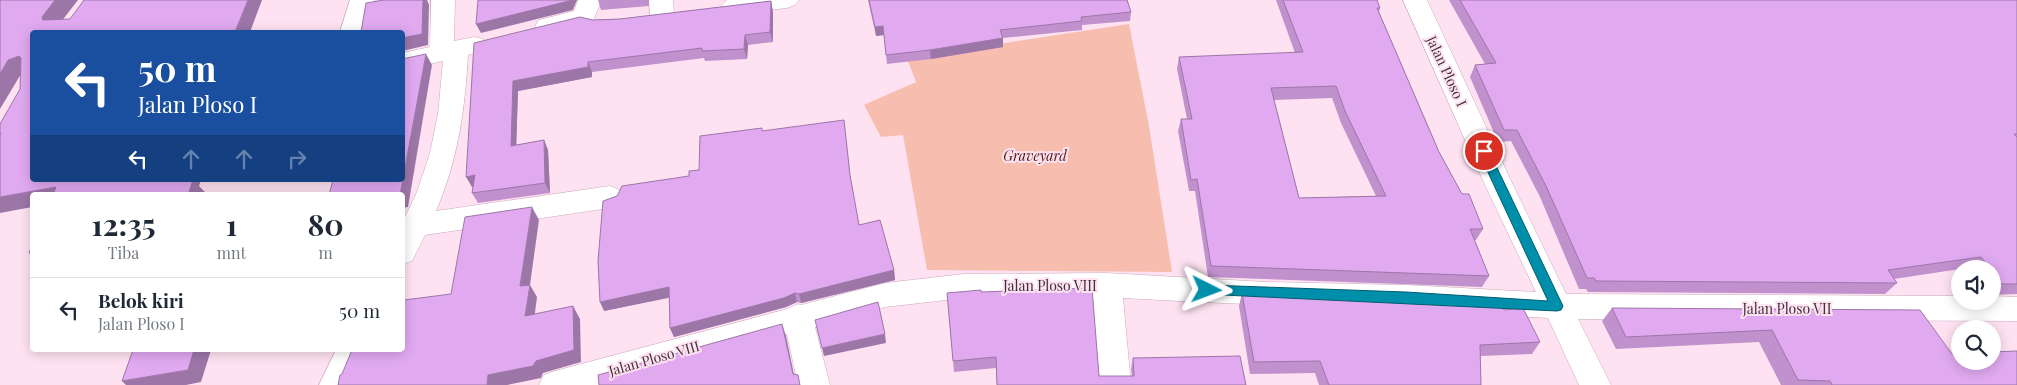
<!DOCTYPE html>
<html lang="id">
<style>
:root{--surface:#fff;--page:#f2f2f3;--text:#1f2937;--muted:#747a83;--line:#e0e1e3}
body{margin:0;font-family:"Playfair Display",serif;background:var(--page);color:var(--text);height:100vh;display:flex;flex-direction:column;font-size:19px;white-space:nowrap}
*{box-sizing:border-box;margin:0}
p{font-size:16px;color:var(--muted)}
.icon{flex:none;width:28px;height:28px;fill:none;stroke:currentColor;stroke-width:2;stroke-linecap:round;stroke-linejoin:round}
.map{position:relative;flex:1;overflow:hidden}
.panel{position:absolute;left:30px;top:192px;width:375px;height:160px;display:flex;flex-direction:column;background:var(--surface);border-radius:5px;box-shadow:0 2px 12px #0003}
.panel>*{flex:none}
.hud{position:absolute;left:30px;top:30px;width:375px;height:152px;border-radius:5px;box-shadow:0 2px 12px #0003;background:#1a4fa0;color:#fff;overflow:hidden}
.tools{position:absolute;left:1951px;top:260px;display:grid;gap:10px}
.tools a{display:grid;place-items:center;width:50px;height:50px;border-radius:50%;background:var(--surface);box-shadow:0 2px 12px #0003;font-size:25px}
.pin{position:absolute;display:grid;place-items:center;width:42px;height:42px;color:#fff;margin:-21px;border:2px solid #fff;border-radius:50%;box-shadow:0 1px 5px #0007}
.me{position:absolute;width:55px;margin:-28px;rotate:93deg;stroke-linejoin:round;filter:drop-shadow(0 0 4px #0008)}
.turn{display:flex;align-items:center;gap:18px;height:105px;padding:0 25px;font-size:22px}
.turn .icon{width:65px;height:65px;stroke-width:2.5}
.turn b{display:block;font-size:35px;line-height:42px}
.lanes{display:flex;align-items:center;height:48px;padding:0 25px;background:#0003;justify-content:center;gap:25px;direction:ltr}
.lanes .off{opacity:.35}
.eta{display:flex;justify-content:space-evenly;align-items:center;height:85px;text-align:center}
.eta b{font-size:30px;font-weight:700;line-height:35px}
ul{padding:0;list-style:none}
li{display:flex;align-items:center;gap:15px;height:65px;padding:0 25px;border-top:1px solid var(--line)}
li div{flex:1}
li b{display:block;font-size:19px}
li em{font-style:normal}
.map>svg:first-child{display:block}
</style>
<div class="map">
<svg width="2017" height="385" viewBox="0 0 2017 385">
<rect width="100%" height="100%" fill="#fee2f1"/>
<!-- green -->
<path fill="#f7bdae" d="M1129 24 1149 126 1172 272 927 270 903 135 881 137 864 105 916 82 907 58Z"/>
<g fill="none" stroke-linecap="round" stroke-linejoin="round">
<!-- minor casing -->
<g stroke="#caa8bb" stroke-width="1">
<g id="minor">
<path d="M350 0H374L364 32H340Z"/>
<path d="M431 0H455L454 41 474 37 483 39 486 45 483 51 468 55C465 109 458 160 436 211L610 186 620 190 624 197 620 204 610 208 425 235 412 261 402 264V223L417 192 430 153 438 114 443 61 402 70V53L430 47Z"/>
<path d="M578 0H602L592 23 547 34 539 32 535 26 539 20 574 11Z"/>
<path d="M649 0H673L674 14 670 20 662 22 654 20 650 14Z"/>
<path d="M799 0 795 5 787 8 733 14 725 11 721 6 727 0Z"/>
<path d="M1403 0H1427L1513 185 1566 294 1960 296V301H1992V296L2017 297V321L1578 319 1611 385H1579L1548 318C1406 309 1264 306 1123 298L1131 385H1099L1093 297 964 298 885 307 815 327 830 385H798L787 334 605 385H539L544 375 555 371 787 309 798 304 801 305 885 283 964 274 1107 273 1266 282 1406 285 1536 292 1485 185Z"/>
<path d="M336 350H366L351 385H319Z"/>
</g>
</g>
<!-- minor -->
<use href="#minor" fill="#fff" fill-rule="evenodd"/>
</g>
<!-- wall -->
<g fill="#c191ce" fill-rule="evenodd">
<path d="M598 0H649V6L601 10Z"/>
<path d="M868 0H1127L1131 12 1130 21 1082 25V30L1003 38V47L931 59 887 64 884 35 876 36Z"/>
<path d="M1276 0H1377L1380 8 1379 12 1439 152 1462 194 1483 229 1476 240H1474L1489 276 1482 287 1208 277 1195 191H1189L1178 131 1181 119H1187L1177 69 1179 57 1295 53ZM1332 98 1341 123 1376 196 1299 198 1274 100Z"/>
<path d="M1449 0H2017V294L1992 295V269L1969 268 1960 269 1894 279 1897 283 1885 294 1588 292 1586 289H1579L1540 197 1511 141 1498 142 1470 77 1475 65 1485 64Z"/>
<path d="M771 1 773 12V42L748 45 747 59 705 61 704 58 592 72V77L518 91 516 145 544 140 548 150 550 193 478 203 472 193 473 187H472L474 43 593 20 620 19Z"/>
<path d="M762 128V131L845 130 851 182 859 225 894 270 895 280 801 303 797 302 786 307 674 337 670 328 669 297 604 311 689 176Z"/>
<path d="M981 292 1099 376H1132L1131 369 1133 358 1246 385H997L996 368 954 372 947 293Z"/>
<path d="M1242 293 1504 310 1540 342 1532 354 1480 356 1481 385H1319L1315 373 1250 374 1239 306Z"/>
<path d="M1612 308 1952 354 2017 385H1781L1759 342 1616 349 1602 321Z"/>
</g>
<!-- shaded-wall -->
<g fill="#9d76a8">
<path d="M55 0H78L54 31 43 20 42 17Z"/>
<path d="M248 0H262L250 32H235Z"/>
<path d="M423 0H427L429 5 428 45 402 51V38Z"/>
<path d="M570 0H577L573 10 481 33 476 24Z"/>
<path d="M771 1 773 12V42L770 32Z"/>
<path d="M883 26 884 35 876 36 875 27Z"/>
<path d="M745 35 748 45 747 59 744 49Z"/>
<path d="M1003 38V47L931 59 930 50Z"/>
<path d="M426 54 432 65 408 207 402 208V195H400Z"/>
<path d="M19 56 31 70 21 74 0 109V74L8 60Z"/>
<path d="M588 62 592 72V77L518 91 516 156 511 146 513 81Z"/>
<path d="M544 140 548 150 550 193 545 183Z"/>
<path d="M475 175 481 185 472 187 466 177Z"/>
<path d="M186 180H201L199 186 205 192 204 195H188Z"/>
<path d="M56 187 65 195H32V207L0 213V197Z"/>
<path d="M532 207 539 220 528 299 520 286Z"/>
<path d="M894 270 895 280 801 303 799 294Z"/>
<path d="M530 285 537 297 533 328 525 316Z"/>
<path d="M669 287 673 297 604 311 600 302Z"/>
<path d="M795 293 797 302 786 307 674 337 670 328Z"/>
<path d="M573 306 580 319 581 362 543 373 541 378 507 385H487L488 375Z"/>
<path d="M782 324 786 336 796 385 793 374Z"/>
<path d="M885 334 886 343 824 356 822 348Z"/>
<path d="M194 350H211L201 382 186 385H126L122 381Z"/>
</g>
<!-- building -->
<g fill="#e0a9f0" stroke="#9d76a8" fill-rule="evenodd">
<path d="M0 0H55L42 17 43 20 70 19 84 0H248L235 32H32V180H193L188 195H53L56 187 0 197V135L1 133H0V124L20 89 21 58 19 56 8 60 0 74Z"/>
<path d="M384 0H423L422 34 402 38V32H361L366 3Z"/>
<path d="M478 0H570L569 1 476 24Z"/>
<path d="M869 0H1127L1131 12 1081 17 1082 21 1000 30 1003 38 930 50 886 55 883 26 875 27Z"/>
<path d="M1283 0H1377L1380 8H1377L1439 152 1462 194H1469L1483 229H1470L1489 276 1211 266 1197 179 1191 180 1181 119H1192L1179 57 1303 52ZM1336 86 1345 111 1386 196 1299 198 1271 88Z"/>
<path d="M1460 0H2017V134H2014L2017 137V284H2001L1992 272V269H1990L1981 257 1888 270 1897 283 1596 281 1594 278H1587L1546 186 1517 130H1504L1475 65 1496 63Z"/>
<path d="M771 1 770 32 745 35 744 49 702 51V48L588 62V67L513 81 511 146 544 140 545 183 472 193 475 175 466 177 474 43 580 17 593 20 620 19Z"/>
<path d="M426 54 400 195H329L333 180H402V59Z"/>
<path d="M844 120 850 175 859 225 880 220 894 270 799 294 795 293 784 298 670 328 669 287 600 302 598 261 603 201 617 196 622 186 689 176V171L699 170 700 136 762 128V131Z"/>
<path d="M532 207 520 286 530 285 525 316 573 306 574 350 536 361 533 366 488 375 487 385H338L340 375 342 374 352 350H402V304L404 300 451 294 465 217Z"/>
<path d="M32 245V253H29Z"/>
<path d="M1092 288 1099 376H1134L1133 358 1240 356 1246 385H997L996 357 953 361 947 293 981 290V292Z"/>
<path d="M1242 293 1501 304 1504 310 1523 308 1540 342 1480 345 1481 385H1329L1320 361 1254 362Z"/>
<path d="M878 302 885 334 822 348 815 320Z"/>
<path d="M1612 308 1920 310 1952 354H1960V361H1992V352L2017 351V385H1832L1830 381 1798 380 1772 330 1626 337Z"/>
<path d="M782 324 793 374 798 375 800 385H599L598 375Z"/>
<path d="M133 350H194L188 370 122 381Z"/>
</g>
<!-- route -->
<path fill="#008fab" stroke="#005d6f" d="M1484 147 1489 151 1563 306 1561 310 1557 311 1202 294 1201 290 1202 287 1207 285 1406 292 1548 301 1478 151Z"/>
<g text-anchor="middle" dominant-baseline="central" stroke-width="4" stroke-linejoin="round" paint-order="stroke">
<!-- street labels -->
<g font-size="14" fill="#40323a" stroke="#fee2f1">
<text transform="translate(1447 71) rotate(65)">Jalan Ploso I</text>
<text x="1050" y="285">Jalan Ploso VIII</text>
<text x="1787" y="308">Jalan Ploso VII</text>
<text transform="translate(654 358) rotate(-16)">Jalan Ploso VIII</text>
</g>
<!-- park labels -->
<g font-size="14" font-style="italic" fill="#4e170a" stroke="#fee2f1">
<text x="1035" y="155">Graveyard</text>
</g>
</g>
</svg>
<div class="tools">
<a><svg class="icon" aria-label="sound" viewBox="0 0 24 24"><path d="M4 9h4l5-4v14l-5-4H4zM17 9q2 3 0 6"/></svg></a>
<a><svg class="icon" aria-label="search" viewBox="0 0 24 24"><circle cx="10" cy="10" r="6"/><path d="M15 15l6 6"/></svg></a>
</div>
<div class="pin" style="left:1484px;top:151px;background:#d93025"><svg class="icon" aria-label="arrive" viewBox="0 0 24 24"><path d="M6 21V4h12l-3 4 3 4H6"/></svg></div>
<svg class="me" style="left:1207px;top:290px" viewBox="-20 -20 40 40"><path d="M0-17L14 15 0 8-14 15z" fill="#008fab" stroke="#fff" stroke-width="4"/></svg>
<div class="hud">
<div class="turn"><svg class="icon" aria-label="left" viewBox="0 0 24 24"><path d="M17 20v-9H6M10 6l-5 5 5 5"/></svg><div><b>50 m</b>Jalan Ploso I</div></div>
<div class="lanes"><svg class="icon" aria-label="left" viewBox="0 0 24 24"><path d="M17 20v-9H6M10 6l-5 5 5 5"/></svg><svg class="icon off" aria-label="ahead" viewBox="0 0 24 24"><path d="M12 20V5M6 11l6-6 6 6"/></svg><svg class="icon off" aria-label="ahead" viewBox="0 0 24 24"><path d="M12 20V5M6 11l6-6 6 6"/></svg><svg class="icon off" aria-label="right" viewBox="0 0 24 24"><path d="M7 20v-9h11M14 6l5 5-5 5"/></svg></div>
</div>
<section class="panel">
<div class="eta">
<div><b>12:35</b><p>Tiba</p></div>
<div><b>1</b><p>mnt</p></div>
<div><b>80</b><p>m</p></div>
</div>
<ul>
<li><svg class="icon" aria-label="left" viewBox="0 0 24 24"><path d="M17 20v-9H6M10 6l-5 5 5 5"/></svg><div><b>Belok kiri</b><p>Jalan Ploso I</p></div><em>50 m</em></li>
</ul>
</section>
</div>
